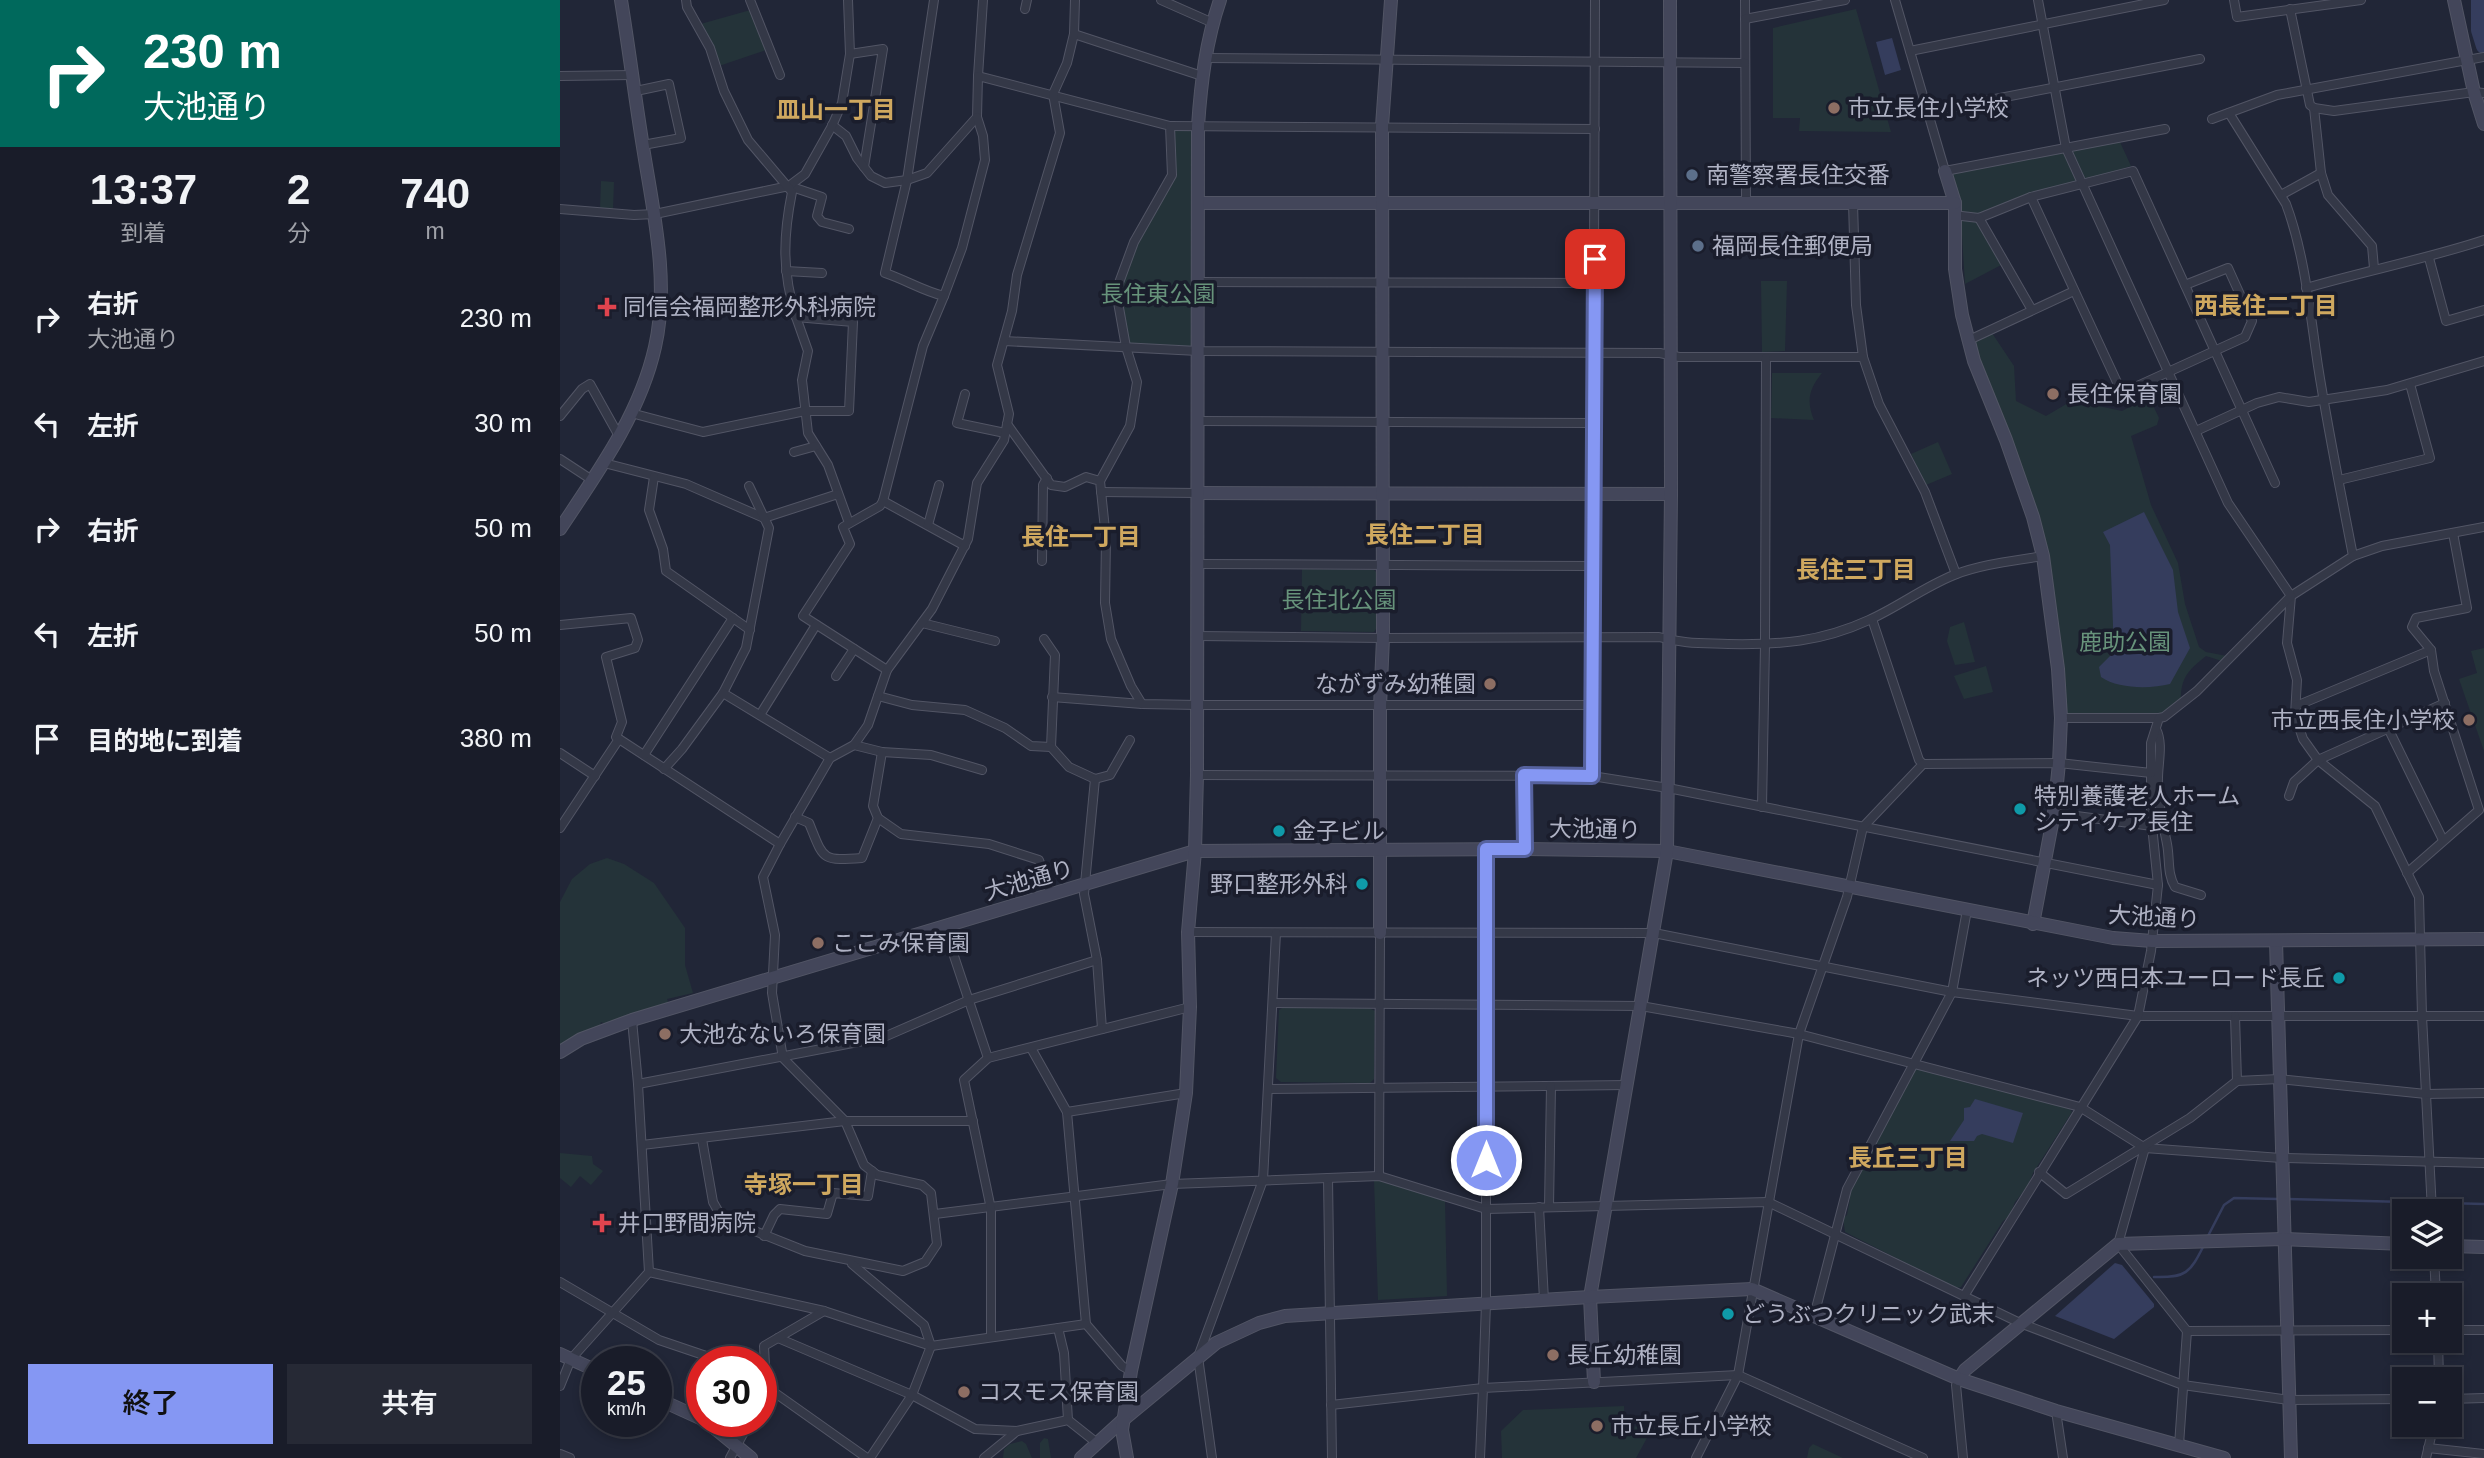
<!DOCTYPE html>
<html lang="ja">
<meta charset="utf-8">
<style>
:root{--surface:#191c29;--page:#262935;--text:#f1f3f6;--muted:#9fa1a8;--line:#373a46;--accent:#8597f3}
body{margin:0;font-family:Helvetica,"Noto Sans JP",sans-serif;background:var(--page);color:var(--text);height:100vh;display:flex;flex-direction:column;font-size:26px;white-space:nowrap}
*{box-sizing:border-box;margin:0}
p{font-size:23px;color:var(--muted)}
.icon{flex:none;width:38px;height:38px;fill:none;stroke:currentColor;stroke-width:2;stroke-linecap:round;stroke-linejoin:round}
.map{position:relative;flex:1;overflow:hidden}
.sheet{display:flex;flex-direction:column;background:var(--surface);width:560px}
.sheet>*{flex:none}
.guide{background:#00695c;color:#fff;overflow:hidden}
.buttons{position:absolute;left:1832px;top:1199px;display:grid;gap:14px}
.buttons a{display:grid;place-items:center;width:70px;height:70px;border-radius:0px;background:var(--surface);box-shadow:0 4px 10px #0003,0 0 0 2px var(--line);font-size:35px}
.speed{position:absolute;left:21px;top:1346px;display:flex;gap:14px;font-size:35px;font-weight:700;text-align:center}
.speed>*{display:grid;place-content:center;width:91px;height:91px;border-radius:50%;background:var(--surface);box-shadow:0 4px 10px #0003,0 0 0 2px var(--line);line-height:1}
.speed small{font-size:18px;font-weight:400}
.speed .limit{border:10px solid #d22;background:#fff;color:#111}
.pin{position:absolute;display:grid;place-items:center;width:60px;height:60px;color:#fff;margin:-30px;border-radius:14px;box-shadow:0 4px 10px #0006}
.me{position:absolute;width:77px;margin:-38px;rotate:0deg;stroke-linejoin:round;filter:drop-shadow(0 0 5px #0008)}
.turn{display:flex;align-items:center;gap:24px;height:147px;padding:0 28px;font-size:32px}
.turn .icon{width:91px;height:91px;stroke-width:2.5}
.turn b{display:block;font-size:49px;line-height:60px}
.eta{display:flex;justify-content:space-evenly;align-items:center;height:119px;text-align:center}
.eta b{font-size:42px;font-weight:600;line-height:49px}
.button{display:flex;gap:14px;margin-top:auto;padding:14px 28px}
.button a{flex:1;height:80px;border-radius:0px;background:var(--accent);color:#111;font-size:28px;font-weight:600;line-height:80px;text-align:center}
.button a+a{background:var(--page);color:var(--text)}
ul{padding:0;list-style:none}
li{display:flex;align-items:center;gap:21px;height:105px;padding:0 28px}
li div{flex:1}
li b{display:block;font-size:26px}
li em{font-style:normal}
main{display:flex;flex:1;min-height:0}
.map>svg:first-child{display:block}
</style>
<main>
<section class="sheet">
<div class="guide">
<div class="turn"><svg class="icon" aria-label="right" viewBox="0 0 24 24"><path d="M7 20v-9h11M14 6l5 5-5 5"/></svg><div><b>230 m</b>大池通り</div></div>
</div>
<div class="eta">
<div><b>13:37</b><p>到着</p></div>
<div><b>2</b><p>分</p></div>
<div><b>740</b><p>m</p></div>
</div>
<ul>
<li><svg class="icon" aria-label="right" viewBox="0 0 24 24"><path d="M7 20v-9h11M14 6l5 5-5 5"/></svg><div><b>右折</b><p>大池通り</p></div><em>230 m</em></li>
<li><svg class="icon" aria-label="left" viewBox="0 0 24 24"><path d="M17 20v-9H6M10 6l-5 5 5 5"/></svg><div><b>左折</b></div><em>30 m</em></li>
<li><svg class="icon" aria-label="right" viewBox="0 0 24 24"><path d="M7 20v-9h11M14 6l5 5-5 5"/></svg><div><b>右折</b></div><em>50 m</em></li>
<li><svg class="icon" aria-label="left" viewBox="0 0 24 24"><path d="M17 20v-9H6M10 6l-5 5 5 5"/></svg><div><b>左折</b></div><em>50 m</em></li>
<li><svg class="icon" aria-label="arrive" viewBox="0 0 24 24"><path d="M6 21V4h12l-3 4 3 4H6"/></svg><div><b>目的地に到着</b></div><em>380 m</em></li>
</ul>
<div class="button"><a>終了</a><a>共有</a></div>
</section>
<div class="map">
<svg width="1924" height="1458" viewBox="0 0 1924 1458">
<rect width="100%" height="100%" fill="#212637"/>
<!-- green -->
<g fill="#243339">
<path d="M194 9 209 49 156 67 137 25Z"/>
<path d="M1296 9 1331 132 1239 131 1240 118H1213V28Z"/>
<path d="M610 126H638V351L566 347 556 291 574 242 612 175Z"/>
<path d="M1560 142 1571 166 1419 216 1400 214 1401 205 1392 172Z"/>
<path d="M41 181 54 182 53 210H40Z"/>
<path d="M1401 219 1418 221 1443 264 1405 284Z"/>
<path d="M1201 281H1227L1225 351 1202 352Z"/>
<path d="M1430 330 1454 366 1456 401 1486 416 1520 396 1534 405 1562 411 1589 397 1599 418 1597 425 1571 436 1591 505 1618 563 1625 604 1639 647 1646 652 1667 656 1662 661 1646 656C1626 672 1620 679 1621 705L1604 717 1501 718 1483 556 1409 340Z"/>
<path d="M1212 373H1262C1249 389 1246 401 1254 420L1211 418Z"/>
<path d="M1378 442 1392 474 1366 485 1351 454Z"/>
<path d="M742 569 814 570 817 573 816 629 814 632 741 631Z"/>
<path d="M1404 622 1415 662 1395 665 1387 641 1390 627Z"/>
<path d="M1924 648V751L1899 679 1917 673 1911 651Z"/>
<path d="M1426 666 1433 692 1404 699 1394 676Z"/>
<path d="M47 858 64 864 94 883 125 928V965L133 993 107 999 109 1004C89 1009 71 1020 51 1021L48 1025 41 1022 39 1028H32L10 1040H6L5 1043 0 1045V902L12 879 30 864Z"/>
<path d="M725 1006 809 1008 815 1011 814 1079 810 1083 721 1082 716 1078 719 1010Z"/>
<path d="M1355 1066 1510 1109 1512 1112 1473 1173 1468 1186 1455 1202 1449 1217 1443 1221 1401 1287 1397 1288 1375 1279V1277L1357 1268 1355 1269 1345 1265 1344 1262 1285 1232 1283 1218 1287 1215 1290 1199 1289 1194Z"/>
<path d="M0 1153 32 1156 33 1164 43 1171 31 1185 20 1176 11 1187 0 1178Z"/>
<path d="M820 1178 885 1200 887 1296 818 1300 814 1180Z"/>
<path d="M1064 1406 1065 1426 1093 1427 1076 1458H942L941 1431 963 1410Z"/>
<path d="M484 1438 488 1439 491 1458H480V1443Z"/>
<path d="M462 1441 466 1444 472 1458H443L444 1449 450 1444Z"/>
<path d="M1253 1444 1283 1458H1247L1249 1448Z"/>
</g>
<!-- water -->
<g fill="#353d5d">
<path d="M1332 38 1341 70 1325 75 1316 42Z"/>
<path d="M1584 512 1613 570 1618 612 1630 648 1610 684C1590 689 1558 689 1541 677L1539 667 1554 652 1550 545 1543 532Z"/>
<path d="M1415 1099 1463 1113 1453 1143 1422 1134 1417 1136 1414 1141H1390L1404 1120V1108L1410 1107Z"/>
<path d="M1555 1263 1562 1265 1594 1304V1307L1554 1339 1495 1316Z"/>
</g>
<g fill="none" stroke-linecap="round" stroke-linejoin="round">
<!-- stream -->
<g stroke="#353d5d" stroke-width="2.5">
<path d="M1728 1199 1924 1204"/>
<path d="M1648 1236 1664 1205 1674 1198 1718 1199"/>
<path d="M1594 1277C1626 1278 1630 1273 1644 1245"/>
</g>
<!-- river -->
<path stroke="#353d5d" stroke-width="16" d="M1919 0V30L1924 46"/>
<!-- street casing -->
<g stroke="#525565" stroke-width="10">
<g id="street">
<path d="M190 0 220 75"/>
<path d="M601 0 653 23"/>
<path d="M1185 0 1186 202"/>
<path d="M1335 0 1385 171 1605 129"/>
<path d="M1674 0 1677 17 1801 0"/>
<path d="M465 9 467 0"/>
<path d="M1730 9 1750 105 1754 108 1761 173 1768 195 1812 246 1814 268"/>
<path d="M1185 19 1285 0"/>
<path d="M514 34 642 76"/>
<path d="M1350 51 1604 0"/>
<path d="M290 54 323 49 304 167"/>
<path d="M645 58 1185 63"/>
<path d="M0 76 73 75"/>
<path d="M418 76 423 0"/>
<path d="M76 91 109 84 121 138 83 145"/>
<path d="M1754 108 1774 111 1914 92 1924 93"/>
<path d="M1368 112 1640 59"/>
<path d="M1669 113 1726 204C1745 255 1750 313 1758 366 1768 430 1781 493 1793 556L1731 596 1727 643 1737 680 1735 715 1743 739 1758 760 1815 806 1859 897 1862 1016 1872 1211"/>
<path d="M1652 119 1717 95 1924 57"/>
<path d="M272 125 286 136 297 158 311 176 325 183 347 180 367 173 417 117 418 76 610 126 612 175 574 242 556 291 566 347 577 382 570 426 540 481"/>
<path d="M610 126 1035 129"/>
<path d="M229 186 262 197 257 216 262 222 289 229"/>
<path d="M1721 195 1761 173"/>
<path d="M1471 197 1562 393 1685 337 1692 321 1668 268 1625 285"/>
<path d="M1293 203 1296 305 1303 357"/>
<path d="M0 209 74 215 95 214 229 186 245 174 272 126 282 103 290 54 288 0"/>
<path d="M1393 215 1419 218 1471 197 1573 171 1715 483"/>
<path d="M1419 218 1472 310"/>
<path d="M1869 258 1886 321 1924 310"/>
<path d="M226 271 262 273"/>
<path d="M639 282 1034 283"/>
<path d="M1746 288C1805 271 1866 259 1924 240"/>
<path d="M384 296 402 248 425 160 423 136 417 117"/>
<path d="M236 317 248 351 242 380 248 433 268 465 289 523"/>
<path d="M1409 340 1514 291"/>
<path d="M444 341 638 351 1100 353 1119 357H1303L1319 404 1365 492 1396 574"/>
<path d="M405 394 397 423 445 433"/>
<path d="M71 413 143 432 245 411H289L293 322 236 317C222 272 223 237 232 192L188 140 164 91 150 48 127 7 126 0"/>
<path d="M0 416 22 389 30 384 59 436"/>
<path d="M638 421 1034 423"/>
<path d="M447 424 491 485 505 487 526 477 540 481 546 539 545 603 551 639 571 686 582 704"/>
<path d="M1636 431 1697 403 1719 397 1749 402 1827 390 1924 361"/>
<path d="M234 452 256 446"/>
<path d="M0 459 32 480"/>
<path d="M44 463 126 484 204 518 278 494"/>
<path d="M94 477 89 510 103 549 106 571 190 630"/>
<path d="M1779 480 1870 458 1850 384"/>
<path d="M541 492 638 493"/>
<path d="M323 501 405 546"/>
<path d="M368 525 379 485"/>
<path d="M1793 556 1822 546 1924 527"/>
<path d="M482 561 483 485 487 478"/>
<path d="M638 564 1033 566"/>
<path d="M1312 619 1359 760 1363 764"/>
<path d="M362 623 435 641"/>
<path d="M0 625 71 618 78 640 75 648 46 657 62 722 56 737 220 844"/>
<path d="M637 636 823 638 1099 637C1124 644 1142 643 1168 644 1220 645 1261 642 1309 620 1338 607 1364 587 1394 575 1422 564 1454 561 1483 556"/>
<path d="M484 639 495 655 491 747"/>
<path d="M327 670 243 616 290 544 283 527 320 506 323 501 363 346 384 296C363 291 346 280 325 273L347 180 374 0"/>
<path d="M276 676 294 649"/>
<path d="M163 693 186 648 209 528 189 486"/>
<path d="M318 696 352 705 405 710 445 728 471 746 491 747 509 767 535 779 550 775 570 740"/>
<path d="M492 697 582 704 637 705H1032"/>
<path d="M1736 706 1871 650"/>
<path d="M200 715 256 625"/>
<path d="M1501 718H1599"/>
<path d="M1828 728 1883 840"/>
<path d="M1596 729C1604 744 1597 766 1598 784 1598 805 1603 823 1607 844 1610 859 1607 874 1615 887L1641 895"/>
<path d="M294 745 322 752 371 755 422 770"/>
<path d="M322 752 313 806 318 818 341 834 429 844 479 860 491 895"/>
<path d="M0 753 35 776"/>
<path d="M84 755 173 618"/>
<path d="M104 769 122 749 163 693 270 758"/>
<path d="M637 775 1032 776 1108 788 1598 885"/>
<path d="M964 775 965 849"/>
<path d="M1032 776 1035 0"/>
<path d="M535 779 524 894 537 960 542 1029"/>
<path d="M1729 796 1734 782 1758 760 1885 703"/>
<path d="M1202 807 1205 645 1206 358"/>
<path d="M1494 813 1592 826"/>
<path d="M235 817 249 823C264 860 261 861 302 858L318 818"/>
<path d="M0 828 59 739"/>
<path d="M1847 873 1919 810 1874 671 1871 650 1852 627 1856 618 1907 608 1893 533"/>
<path d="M384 926 428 1058"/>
<path d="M628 932 1094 933 1392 992 1578 1016H1924"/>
<path d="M713 1003 1081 1006 1239 1034 1520 1107 1585 1148 1721 1158 1924 1163"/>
<path d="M1675 1016 1677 1081"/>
<path d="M471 1048 507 1112 526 1324 562 1366 571 1371"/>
<path d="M78 1084 324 1037 409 1000 537 960"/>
<path d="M708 1089 1067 1085"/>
<path d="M507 1112 626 1093"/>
<path d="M142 1139 153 1202 162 1218 245 1251 343 1271 365 1262 377 1244 371 1193 362 1185 317 1175 304 1165 285 1121 223 1058 212 993 215 935 203 877 220 844 270 758 294 745 308 725 327 670 372 609 408 539 417 483 444 440 449 414 437 365 452 311 457 275 500 133 493 94 507 63 514 34 515 0"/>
<path d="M82 1145 285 1121H413"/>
<path d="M1585 1148 1558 1244 1627 1331 1844 1330"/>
<path d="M1479 1172 1506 1194 1630 1118 1677 1081 1719 1079 1866 1094 1924 1093"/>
<path d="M819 1176 820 933"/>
<path d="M768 1178 772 1458"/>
<path d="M979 1207 984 1300"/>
<path d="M989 1207 991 1086"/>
<path d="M375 1214 612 1184 819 1176 926 1209 1208 1202 1460 1323 1623 1385 1729 1400 1844 1399"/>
<path d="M204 1236 214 1215 220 1209 267 1214 273 1193 308 1196 312 1171"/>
<path d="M1874 1256 1876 1295"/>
<path d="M292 1264 364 1325 371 1346 352 1395 310 1458"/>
<path d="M89 1272 264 1311 371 1346 526 1324"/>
<path d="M0 1282 99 1340 164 1362"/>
<path d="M1404 1296 1578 1016 1591 951 1598 885 1591 816V773"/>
<path d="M1254 1316 1287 1189 1392 992 1407 910"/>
<path d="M498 1328 504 1353 508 1420"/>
<path d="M1890 1330H1924"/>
<path d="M431 1337V1209L404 1080 428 1058 630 1007"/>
<path d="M218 1338 352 1395 415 1429 457 1431 508 1420 537 1443"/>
<path d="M1878 1340 1879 1379"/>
<path d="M1399 1379 1396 1385 1403 1458"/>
<path d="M201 1383 307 1458"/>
<path d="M0 1386 11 1359 89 1272 78 1084 72 1020"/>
<path d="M201 1396 206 1386 204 1346 264 1311"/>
<path d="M1890 1399 1924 1398"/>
<path d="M771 1405 923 1388 926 1303V849"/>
<path d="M1496 1411 1503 1458"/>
<path d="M1619 1445 1627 1331"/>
<path d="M1868 1448 1924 1454"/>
<path d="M0 1454 10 1458"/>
<path d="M170 1458 190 1421"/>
<path d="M424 1458 457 1431"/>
<path d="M652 1458 638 1357 703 1180 716 933"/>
<path d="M920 1458 923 1388 1178 1375 1363 1458"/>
<path d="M1136 1458 1178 1375 1239 1034 1287 897 1303 827 1363 764 1499 763 1591 773V743L1599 718 1604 717 1637 691 1731 596 1668 503 1506 148 1478 0"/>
<path d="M1866 1458 1874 1424"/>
</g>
</g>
<!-- secondary casing -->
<g stroke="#525565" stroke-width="14">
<g id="secondary">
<path d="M1894 0 1914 92 1924 124"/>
<path d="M1385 171 1395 203V269L1402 315 1414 361 1446 440 1473 517 1483 556 1498 669 1501 718 1499 763 1494 813 1473 924"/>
<path d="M638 203H1395"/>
<path d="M638 493 1111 494"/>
<path d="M0 529C38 472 80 414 95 347 110 281 93 211 83 147 75 98 69 49 61 0"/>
<path d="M820 933V706L823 638 822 126 831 0"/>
<path d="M1716 941 1731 1458"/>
<path d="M0 1052 21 1039 72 1020 635 851 965 849 1107 851 1553 938 1592 941 1924 939"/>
<path d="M1890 1246 1924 1247"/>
<path d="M0 1354 37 1371"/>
<path d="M1399 1379 1405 1370 1558 1244 1723 1239 1844 1244"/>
<path d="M1034 1382 1030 1297 1107 851 1111 494 1110 0"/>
<path d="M96 1398 142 1419"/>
<path d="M146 1421 191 1458"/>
<path d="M521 1458 564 1419 656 1343 699 1323 725 1316 1030 1297 1192 1289 1399 1379 1496 1411 1664 1458"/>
<path d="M567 1458 562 1430 571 1371 612 1184 626 1093 630 1007 628 932 635 851 637 775 638 126C641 82 646 41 660 0"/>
</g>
</g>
<!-- street -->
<use href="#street" stroke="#343847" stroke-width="8"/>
<!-- secondary -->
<use href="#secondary" stroke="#43465a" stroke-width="12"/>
</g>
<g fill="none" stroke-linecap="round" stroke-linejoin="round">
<!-- route casing -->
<g stroke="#56629e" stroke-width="18">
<path id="route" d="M926 1160V849H965L964 775 1032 776 1035 259"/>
</g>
<!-- route -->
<use href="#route" stroke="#8597f3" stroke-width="12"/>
</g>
<!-- markers -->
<g fill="#8d6e63" stroke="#1a1d2c" stroke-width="2.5">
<circle cx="1274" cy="108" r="7"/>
<circle cx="1493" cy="394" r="7"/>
<circle cx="930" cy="684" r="7"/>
<circle cx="1909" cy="720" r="7"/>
<circle cx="258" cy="943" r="7"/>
<circle cx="105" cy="1034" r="7"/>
<circle cx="993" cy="1355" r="7"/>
<circle cx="404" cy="1392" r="7"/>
<circle cx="1037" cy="1426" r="7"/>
</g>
<g fill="#5c6f8a" stroke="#1a1d2c" stroke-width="2.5">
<circle cx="1132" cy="175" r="7"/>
<circle cx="1138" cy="246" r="7"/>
</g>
<g fill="#e0444e" stroke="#1a1d2c" stroke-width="2.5">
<path d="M43.5 296.5h7v7h7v7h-7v7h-7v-7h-7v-7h7z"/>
<path d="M38.5 1212.5h7v7h7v7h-7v7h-7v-7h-7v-7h7z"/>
</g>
<g fill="#0f9aa8" stroke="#1a1d2c" stroke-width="2.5">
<circle cx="1460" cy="809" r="7"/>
<circle cx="719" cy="831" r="7"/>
<circle cx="802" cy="884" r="7"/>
<circle cx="1779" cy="978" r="7"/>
<circle cx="1168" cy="1314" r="7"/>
</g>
<g text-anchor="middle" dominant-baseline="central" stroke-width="7" stroke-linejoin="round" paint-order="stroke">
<!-- poi labels -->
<g font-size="23" fill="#afb2c4" stroke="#1a1d2c" text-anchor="start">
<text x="1288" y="108">市立長住小学校</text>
<text x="1146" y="175">南警察署長住交番</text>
<text x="1152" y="246">福岡長住郵便局</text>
<text x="63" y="307">同信会福岡整形外科病院</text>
<text x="1507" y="394">長住保育園</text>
<text x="916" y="684" text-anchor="end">ながずみ幼稚園</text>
<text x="1895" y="720" text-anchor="end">市立西長住小学校</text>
<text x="1474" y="796">特別養護老人ホーム<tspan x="1474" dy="26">シティケア長住</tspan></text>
<text x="733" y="831">金子ビル</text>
<text x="788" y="884" text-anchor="end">野口整形外科</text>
<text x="272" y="943">ここみ保育園</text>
<text x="1765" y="978" text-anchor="end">ネッツ西日本ユーロード長丘</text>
<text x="119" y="1034">大池なないろ保育園</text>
<text x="58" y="1223">井口野間病院</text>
<text x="1182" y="1314">どうぶつクリニック武末</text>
<text x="1007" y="1355">長丘幼稚園</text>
<text x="418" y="1392">コスモス保育園</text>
<text x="1051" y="1426">市立長丘小学校</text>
</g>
<!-- park labels -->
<g font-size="23" fill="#67937b" stroke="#1a1d2c">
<text x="598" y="294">長住東公園</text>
<text x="779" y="600">長住北公園</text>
<text x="1565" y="642">鹿助公園</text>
</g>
<!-- street labels -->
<g font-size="23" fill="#afb2c4" stroke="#1a1d2c">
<text transform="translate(1035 829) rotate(1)">大池通り</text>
<text transform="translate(469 880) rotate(-16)">大池通り</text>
<text transform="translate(1594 917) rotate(3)">大池通り</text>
</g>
<!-- neighbourhood labels -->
<g font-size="24" font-weight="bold" fill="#cfa85f" stroke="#1a1d2c">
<text x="276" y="109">皿山一丁目</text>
<text x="1706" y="305">西長住二丁目</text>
<text x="865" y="534">長住二丁目</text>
<text x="521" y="536">長住一丁目</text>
<text x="1296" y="569">長住三丁目</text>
<text x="1348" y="1157">長丘三丁目</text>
<text x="244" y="1184">寺塚一丁目</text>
</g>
</g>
</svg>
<div class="buttons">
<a><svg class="icon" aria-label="layers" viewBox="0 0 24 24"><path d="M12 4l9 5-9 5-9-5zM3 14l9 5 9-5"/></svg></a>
<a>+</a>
<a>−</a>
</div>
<div class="speed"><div>25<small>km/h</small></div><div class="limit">30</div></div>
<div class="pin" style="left:1035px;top:259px;background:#d93025"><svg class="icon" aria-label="arrive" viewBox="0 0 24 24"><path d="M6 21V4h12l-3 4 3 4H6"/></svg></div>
<svg class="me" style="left:926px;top:1160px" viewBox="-20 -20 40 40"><circle r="17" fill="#8597f3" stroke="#fff" stroke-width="3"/><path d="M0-11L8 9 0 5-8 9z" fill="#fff"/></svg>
</div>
</main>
